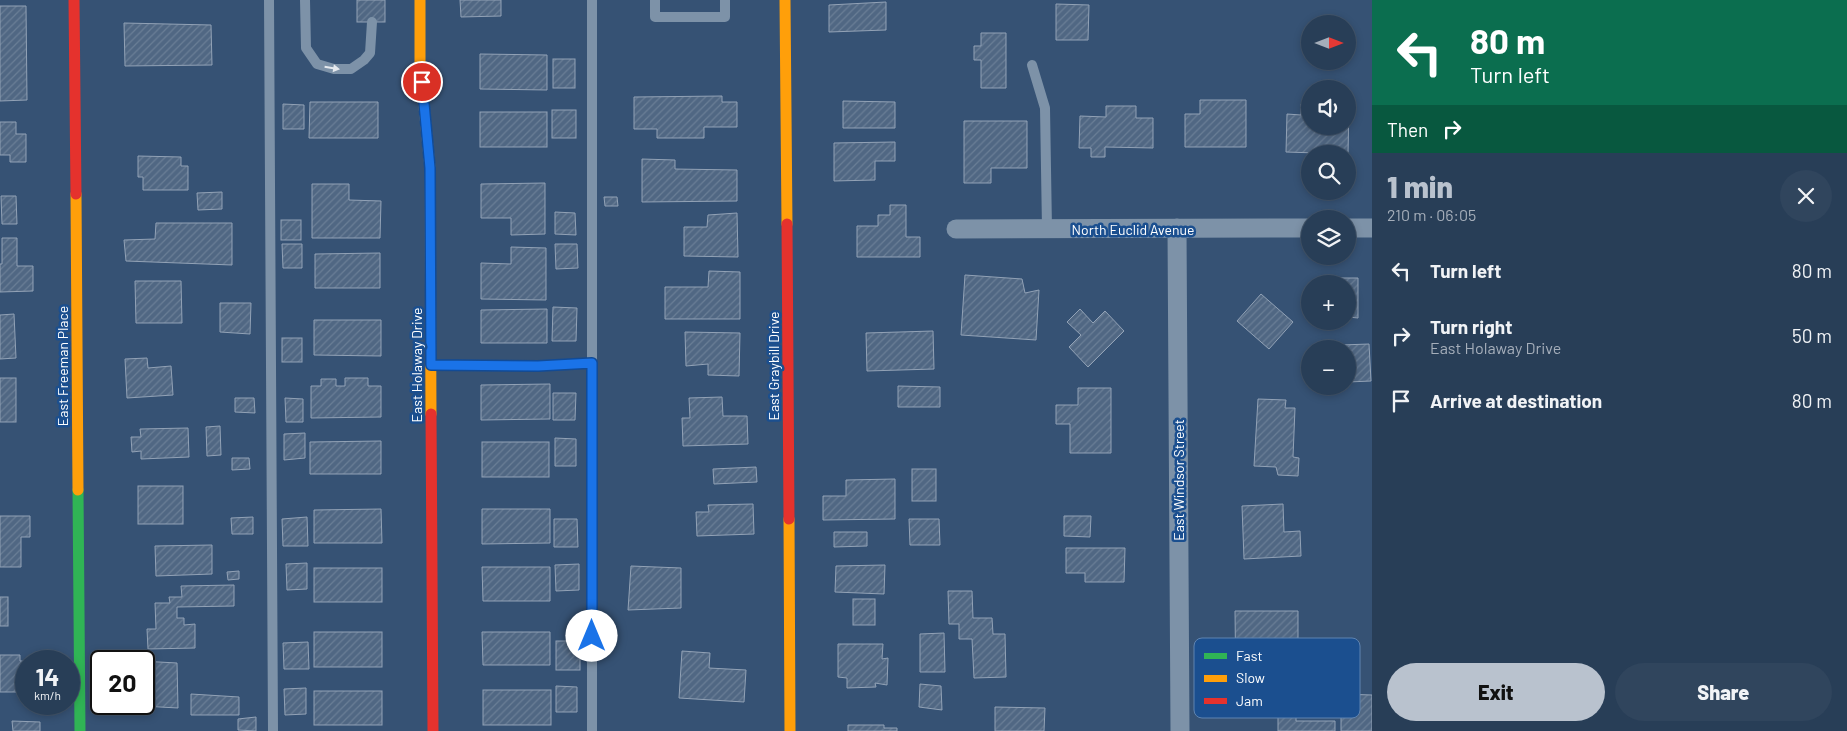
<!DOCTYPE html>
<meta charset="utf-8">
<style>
:root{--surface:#283e57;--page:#30455d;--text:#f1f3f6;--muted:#a5aeba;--line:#44576d;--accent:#b9c2ce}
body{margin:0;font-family:Barlow,sans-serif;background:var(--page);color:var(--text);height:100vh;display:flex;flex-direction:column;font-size:19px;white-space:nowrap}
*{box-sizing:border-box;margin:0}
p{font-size:16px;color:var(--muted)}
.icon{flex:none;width:28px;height:28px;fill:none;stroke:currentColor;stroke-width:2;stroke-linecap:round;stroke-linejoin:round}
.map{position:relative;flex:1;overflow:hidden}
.drawer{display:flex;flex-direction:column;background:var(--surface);width:475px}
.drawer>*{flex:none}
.hud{background:#0b6e4f;color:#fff;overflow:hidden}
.needle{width:32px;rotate:90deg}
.fabs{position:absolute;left:1301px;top:15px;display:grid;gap:10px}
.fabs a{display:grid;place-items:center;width:55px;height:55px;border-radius:50%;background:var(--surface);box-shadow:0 2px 8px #0003,0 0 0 1px var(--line);font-size:25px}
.speed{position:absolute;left:15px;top:650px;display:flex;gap:10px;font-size:25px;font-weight:700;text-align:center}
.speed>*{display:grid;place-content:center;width:65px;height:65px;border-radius:50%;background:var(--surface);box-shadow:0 2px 8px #0003,0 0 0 1px var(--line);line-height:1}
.speed small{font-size:12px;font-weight:400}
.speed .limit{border:2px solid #111;border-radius:8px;background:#fff;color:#111}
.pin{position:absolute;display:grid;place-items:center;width:42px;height:42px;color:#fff;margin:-21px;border:2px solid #fff;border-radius:50%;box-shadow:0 1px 5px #0007}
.me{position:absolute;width:55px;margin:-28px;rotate:0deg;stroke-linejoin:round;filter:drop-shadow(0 0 4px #0008)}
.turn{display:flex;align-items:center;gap:18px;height:105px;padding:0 15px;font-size:22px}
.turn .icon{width:65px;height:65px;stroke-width:2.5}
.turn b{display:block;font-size:35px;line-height:42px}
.then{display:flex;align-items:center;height:48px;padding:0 15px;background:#0003;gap:10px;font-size:19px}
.round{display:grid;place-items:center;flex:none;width:52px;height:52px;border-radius:26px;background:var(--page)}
.head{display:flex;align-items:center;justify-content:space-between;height:85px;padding:0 15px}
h1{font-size:30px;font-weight:800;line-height:38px;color:var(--accent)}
.cta{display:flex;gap:10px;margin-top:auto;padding:10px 15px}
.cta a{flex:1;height:58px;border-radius:30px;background:var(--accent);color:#111;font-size:20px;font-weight:800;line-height:58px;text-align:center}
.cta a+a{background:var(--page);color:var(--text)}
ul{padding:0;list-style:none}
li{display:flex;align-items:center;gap:15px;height:65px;padding:0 15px}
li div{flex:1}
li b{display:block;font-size:19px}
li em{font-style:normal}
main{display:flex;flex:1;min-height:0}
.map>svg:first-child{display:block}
</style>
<main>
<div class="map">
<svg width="1372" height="731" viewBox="0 0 1372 731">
<defs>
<pattern id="building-hatch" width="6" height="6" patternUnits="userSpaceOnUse" patternTransform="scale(1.25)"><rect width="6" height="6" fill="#506783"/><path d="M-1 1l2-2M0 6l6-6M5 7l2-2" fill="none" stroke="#6a7e96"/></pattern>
</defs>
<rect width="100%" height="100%" fill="#365274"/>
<!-- building -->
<g fill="url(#building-hatch)" stroke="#92a2b6">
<rect x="357" y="0" width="28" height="22"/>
<path d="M460 0H501V16L461 17Z"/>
<path d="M886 2V30L829 32V5Z"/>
<path d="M1056 4 1089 5 1088 40H1056Z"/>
<path d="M0 6H26L27 100 0 101Z"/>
<path d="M124 23 211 25 212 65 125 66Z"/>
<path d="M981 33H1006V88H981V60H974V46H981Z"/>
<path d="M480 54 547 55V90L480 89Z"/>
<rect x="553" y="59" width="22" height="29"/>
<path d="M722 96V102H737V127H704V138H657V129H634V97Z"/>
<path d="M1200 100H1246V147H1185V114H1200Z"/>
<path d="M843 101 895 102V128H843Z"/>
<path d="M310 102H378V138H309Z"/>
<path d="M283 104 304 105V129H283Z"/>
<path d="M1301 104H1310V126H1348V105H1349L1348 154 1286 152 1287 114 1301 115Z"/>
<path d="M1106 106H1136V118H1153V148L1105 147V157H1091V148H1079L1080 116 1106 117Z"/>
<rect x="552" y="110" width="24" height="28"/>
<rect x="480" y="112" width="67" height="35"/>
<path d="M964 121H1027V168H991V183H964Z"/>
<path d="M0 122H16V134H26V162H10V155H0Z"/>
<path d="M895 142V161H875V180L834 181V143Z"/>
<path d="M138 156 181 157V166H188V190H143V177H138Z"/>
<path d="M642 159 675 160V169L737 170V201L642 202Z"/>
<path d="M545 183V234L511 235V218H481V184Z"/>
<path d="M312 184H349V200L381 201 380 238H312Z"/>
<path d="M222 192V209L198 210 197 193Z"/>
<path d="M1 196H16L17 224H2Z"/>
<path d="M604 197H617L618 206H605Z"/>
<path d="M890 205H906V237H920V257H857V226H878V215H890Z"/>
<path d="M555 212 575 213 576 235 555 234Z"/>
<path d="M737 213 738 257 684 256V227H707L708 215Z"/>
<rect x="281" y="220" width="20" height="20"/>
<path d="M156 223H232V265L126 261 124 240 155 239Z"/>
<path d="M2 238H17V266H33V291L0 292V264H2Z"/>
<path d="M282 244H302V268H283Z"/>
<path d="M555 244H577L578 268 556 269Z"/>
<path d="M511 247 546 248V300L481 299V263L511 264Z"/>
<path d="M380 253V288H315V254Z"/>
<path d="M709 271 740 272V319H665V287H708Z"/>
<path d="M965 275 1022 279 1025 293 1039 290 1036 340 961 335Z"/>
<path d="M1341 278H1358V318L1348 317V284H1341Z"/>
<path d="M135 281H181L182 323H136Z"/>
<path d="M1261 294 1293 322 1269 349 1237 321Z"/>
<path d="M220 303H251L250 334 220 332Z"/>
<path d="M553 307 577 308 576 341H552Z"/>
<path d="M547 309V343H481V310Z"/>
<path d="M1080 309 1093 323 1105 311 1124 331 1088 367 1069 347 1081 335 1067 322Z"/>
<path d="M14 314 16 358 0 359V315Z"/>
<path d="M314 320H381V356L314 355Z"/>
<path d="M933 331 934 369 867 371 866 333Z"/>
<path d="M685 332 740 333 739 376 708 375V364L686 366Z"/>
<rect x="282" y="338" width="20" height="24"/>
<path d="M1369 344 1371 381 1348 382V349H1342L1341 345Z"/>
<path d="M147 358 148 368 171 366 173 395 127 398 125 359Z"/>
<rect x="0" y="378" width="16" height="44"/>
<path d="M345 378H368V386H381V417L311 418V386H321V379H336V386H345Z"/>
<path d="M550 384V419L481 420V385Z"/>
<path d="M898 386 940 387V407H898Z"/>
<path d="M1078 388H1111V453H1070V424H1056V405H1078Z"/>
<path d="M553 393H576L575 420H553Z"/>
<path d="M722 397 723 416H747L748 444 683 446 682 418H690L689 398Z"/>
<path d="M235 398H254L255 413 235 412Z"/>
<path d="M285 398 303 399V422H286Z"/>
<path d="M1258 399 1286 400 1285 408H1295L1293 457 1299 458 1298 476 1278 475 1276 467 1254 466Z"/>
<path d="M220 426 221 455 207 456 206 427Z"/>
<path d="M188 428 189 457 141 459V451L132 452 131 437H141L140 429Z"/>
<path d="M305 433V458L284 460V434Z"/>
<path d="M555 438 576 439V466H555Z"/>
<path d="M381 441V474H310V442Z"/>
<rect x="482" y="442" width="67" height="35"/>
<path d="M232 458H249L250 469 232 470Z"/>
<path d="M756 467 757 482 714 484 713 469Z"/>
<rect x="912" y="469" width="24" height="32"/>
<path d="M895 479V519L823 520V496H846V480Z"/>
<rect x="138" y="486" width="45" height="38"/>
<path d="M753 504 754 534 697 536 696 512H709L708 505Z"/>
<path d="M1283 504 1284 532 1300 531 1301 556 1244 559 1242 506Z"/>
<path d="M381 509 382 543H314V510Z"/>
<path d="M482 509H550V543L482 544Z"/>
<path d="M0 516H30V537H21V567H0Z"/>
<path d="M1064 516H1091L1090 537 1064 536Z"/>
<path d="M253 517V534H232L231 518Z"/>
<path d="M307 517 308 546H283L282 519Z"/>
<path d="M554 519H577L578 547H554Z"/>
<path d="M909 519H939L940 545H910Z"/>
<path d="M834 532H867V546L834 547Z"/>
<path d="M212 545V574L156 576 155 546Z"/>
<path d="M1066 548H1125L1124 582H1085V573H1066Z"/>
<path d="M307 563V589L287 590 286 564Z"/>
<path d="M579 564V590L556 591 555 565Z"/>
<path d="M885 565 884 594 835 592 836 566Z"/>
<path d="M631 566 681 568V608L628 610Z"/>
<path d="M482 567H550V601H483Z"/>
<rect x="314" y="568" width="68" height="34"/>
<path d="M239 571V579L228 580 227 572Z"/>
<path d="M234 585V606L177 607V618H184V625L195 624V648L148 649 147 629H156L155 603H170L169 597H182L181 586Z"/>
<path d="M948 591H972L973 618H992L993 634H1005L1006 677 974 678 972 639H959V624H949Z"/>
<rect x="0" y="597" width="8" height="29"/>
<rect x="853" y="599" width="22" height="26"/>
<path d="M1235 611H1298V639H1288V696L1236 697Z"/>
<rect x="314" y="632" width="68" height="35"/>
<path d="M482 632H550V665H483Z"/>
<path d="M944 633 945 672H920V634Z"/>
<rect x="556" y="641" width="24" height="29"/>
<path d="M308 642 309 669H284L283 643Z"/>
<path d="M838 644H883L882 659 888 658 887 685 875 683 876 687 847 688V678L838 677Z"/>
<path d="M682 651 710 653 709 668 746 670 744 702 679 698Z"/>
<path d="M0 655H20V661H26V692H0Z"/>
<path d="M141 661 177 663 178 708 142 706V704H144V661Z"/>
<path d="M920 684 941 686 942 710 919 707Z"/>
<path d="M556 686 577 687V712H556Z"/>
<path d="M306 688V714L285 715 284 689Z"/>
<rect x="483" y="690" width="68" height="35"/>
<rect x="314" y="691" width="68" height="34"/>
<path d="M191 694 239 697V715H191Z"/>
<path d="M1341 694 1372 695V731H1341Z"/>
<path d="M995 707 1045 708 1044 731H995Z"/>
<path d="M1278 711H1296V721H1335V731H1278Z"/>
<path d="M256 717V731L238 730V719Z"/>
<path d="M12 721 40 722V731H13Z"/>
<path d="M848 725H884V728H897V731H848Z"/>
</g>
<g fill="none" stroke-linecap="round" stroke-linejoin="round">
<!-- lane -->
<g stroke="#7d92a8" stroke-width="10">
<path d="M269 0 273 731"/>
<path d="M305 0 306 48 317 64 334 69H351L364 60 370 53 372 22"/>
<path d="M655 0V17H725V0"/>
<path d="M1032 65 1045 108 1047 229"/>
<path d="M433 365 538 366 592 363"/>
<path d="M592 731V0"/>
</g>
<!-- street -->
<g stroke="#7d92a8" stroke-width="19">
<path d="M1177 228 1180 731"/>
<path d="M1348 228H1372"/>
<path d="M956 229 1310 228"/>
</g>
<!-- fast -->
<path stroke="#30b455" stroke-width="11" d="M78 490 80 731"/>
<!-- slow -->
<g stroke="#ff9f0a" stroke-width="11">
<path d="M420 0V65L430 168 431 414"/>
<path d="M785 0 787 224"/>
<path d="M76 194 78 490"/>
<path d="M789 519 790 731"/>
</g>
<!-- jam -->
<g stroke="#e5322d" stroke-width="11">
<path d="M74 0 76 194"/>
<path d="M787 224 789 519"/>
<path d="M431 414 433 731"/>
</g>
</g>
<!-- one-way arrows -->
<defs><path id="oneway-solid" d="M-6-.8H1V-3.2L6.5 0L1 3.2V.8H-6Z" transform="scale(1.25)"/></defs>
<use fill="#e5e9ee" href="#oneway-solid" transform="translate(332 68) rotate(9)"/>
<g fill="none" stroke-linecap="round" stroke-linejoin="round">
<!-- route casing -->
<g stroke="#114b97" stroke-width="12">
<path id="route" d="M422 82 430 168 431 365 538 366 592 363V636"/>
</g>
<!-- route -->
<use href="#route" stroke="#1a73e8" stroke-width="9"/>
</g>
<g text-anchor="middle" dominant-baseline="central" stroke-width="5" stroke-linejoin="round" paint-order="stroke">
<!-- street labels -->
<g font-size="14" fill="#fff" stroke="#1b4f8f">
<text x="1133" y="229">North Euclid Avenue</text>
<text transform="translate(416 365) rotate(-90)">East Holaway Drive</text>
<text transform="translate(62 366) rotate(-90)">East Freeman Place</text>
<text transform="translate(773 366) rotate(-90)">East Graybill Drive</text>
<text transform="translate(1178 480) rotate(-90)">East Windsor Street</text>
</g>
</g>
<!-- legend -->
<rect x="1194" y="638" width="166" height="80" rx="8" fill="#1b4f8f" stroke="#5f84b1" stroke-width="1"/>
<rect x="1204" y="653" width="23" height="6" fill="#30b455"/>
<rect x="1204" y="675" width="23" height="7" fill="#ff9f0a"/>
<rect x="1204" y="698" width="23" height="6" fill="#e5322d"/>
<g font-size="14" fill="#fff">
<text x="1236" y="661">Fast</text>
<text x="1236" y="683">Slow</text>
<text x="1236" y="706">Jam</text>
</g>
</svg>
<div class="fabs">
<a><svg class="needle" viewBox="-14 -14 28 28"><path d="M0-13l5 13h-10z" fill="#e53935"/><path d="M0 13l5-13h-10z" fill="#a5aeba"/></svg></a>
<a><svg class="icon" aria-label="sound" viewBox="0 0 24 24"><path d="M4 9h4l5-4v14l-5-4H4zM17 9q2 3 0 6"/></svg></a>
<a><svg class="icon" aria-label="search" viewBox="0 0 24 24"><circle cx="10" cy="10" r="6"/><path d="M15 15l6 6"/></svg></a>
<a><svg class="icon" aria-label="layers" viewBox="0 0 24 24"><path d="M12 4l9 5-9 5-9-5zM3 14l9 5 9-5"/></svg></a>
<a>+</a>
<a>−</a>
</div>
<div class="speed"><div>14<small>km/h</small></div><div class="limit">20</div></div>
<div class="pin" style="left:422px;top:82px;background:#d93025"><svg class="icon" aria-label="arrive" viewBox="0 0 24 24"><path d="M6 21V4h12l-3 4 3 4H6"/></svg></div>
<svg class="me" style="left:592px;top:636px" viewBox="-20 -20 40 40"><circle r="19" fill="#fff"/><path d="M0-13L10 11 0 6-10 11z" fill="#1a73e8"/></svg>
</div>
<section class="drawer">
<div class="hud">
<div class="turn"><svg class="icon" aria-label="left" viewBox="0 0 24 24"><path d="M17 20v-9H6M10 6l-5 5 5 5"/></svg><div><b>80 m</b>Turn left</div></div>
<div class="then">Then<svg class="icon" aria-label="right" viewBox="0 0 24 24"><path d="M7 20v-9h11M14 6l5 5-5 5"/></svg></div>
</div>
<div class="head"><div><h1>1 min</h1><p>210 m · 06:05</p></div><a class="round"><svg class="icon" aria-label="close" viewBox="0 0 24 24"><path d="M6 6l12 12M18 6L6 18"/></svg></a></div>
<ul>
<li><svg class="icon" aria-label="left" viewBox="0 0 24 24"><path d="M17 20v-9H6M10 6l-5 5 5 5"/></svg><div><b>Turn left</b></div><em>80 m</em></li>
<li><svg class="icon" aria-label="right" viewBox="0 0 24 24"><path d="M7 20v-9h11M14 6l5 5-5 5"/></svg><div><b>Turn right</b><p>East Holaway Drive</p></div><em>50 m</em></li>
<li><svg class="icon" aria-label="arrive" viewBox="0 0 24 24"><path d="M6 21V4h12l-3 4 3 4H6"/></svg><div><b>Arrive at destination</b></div><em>80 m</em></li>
</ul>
<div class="cta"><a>Exit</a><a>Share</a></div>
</section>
</main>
